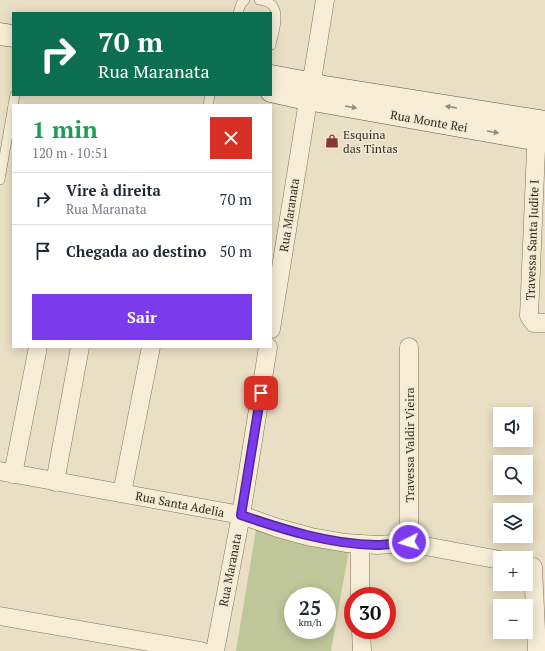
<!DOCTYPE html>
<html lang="pt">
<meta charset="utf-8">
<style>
:root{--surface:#fff;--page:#f2f2f3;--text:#1f2937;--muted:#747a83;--line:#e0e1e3;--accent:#7c3aed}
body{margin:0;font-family:"PT Serif",serif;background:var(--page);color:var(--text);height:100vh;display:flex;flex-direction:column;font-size:15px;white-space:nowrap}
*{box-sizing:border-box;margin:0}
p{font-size:13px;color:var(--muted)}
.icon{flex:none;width:22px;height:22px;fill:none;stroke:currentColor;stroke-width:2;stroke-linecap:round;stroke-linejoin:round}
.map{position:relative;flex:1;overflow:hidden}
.panel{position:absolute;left:12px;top:104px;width:260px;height:244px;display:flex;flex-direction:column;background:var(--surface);border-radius:0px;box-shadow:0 2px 10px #0003}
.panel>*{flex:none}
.top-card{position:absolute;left:12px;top:12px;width:260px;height:84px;border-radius:0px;box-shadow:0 2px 10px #0003;background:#0b6e4f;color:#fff;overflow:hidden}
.fabs{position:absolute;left:493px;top:407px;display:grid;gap:8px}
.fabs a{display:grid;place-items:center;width:40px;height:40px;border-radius:0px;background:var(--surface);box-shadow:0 2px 10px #0003;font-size:20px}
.speed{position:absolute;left:284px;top:587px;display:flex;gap:8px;font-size:20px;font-weight:700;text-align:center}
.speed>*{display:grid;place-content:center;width:52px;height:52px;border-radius:50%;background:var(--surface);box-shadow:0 2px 10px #0003;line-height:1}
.speed small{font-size:10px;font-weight:400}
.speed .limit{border:6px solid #d22;background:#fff;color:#111}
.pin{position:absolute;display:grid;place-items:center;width:34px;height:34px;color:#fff;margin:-17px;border-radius:8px;box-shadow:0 2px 6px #0006}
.me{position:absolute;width:44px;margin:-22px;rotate:265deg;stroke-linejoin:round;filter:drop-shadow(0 0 3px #0008)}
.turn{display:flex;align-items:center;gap:14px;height:84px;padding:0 20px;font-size:18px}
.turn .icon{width:52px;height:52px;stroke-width:2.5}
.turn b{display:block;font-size:28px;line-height:34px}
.round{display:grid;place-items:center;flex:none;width:42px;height:42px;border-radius:0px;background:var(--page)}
.head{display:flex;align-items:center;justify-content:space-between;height:68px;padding:0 20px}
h1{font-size:24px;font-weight:600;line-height:30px;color:#1e9e55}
.action{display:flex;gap:8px;margin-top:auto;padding:8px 20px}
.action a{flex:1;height:46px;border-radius:0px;background:var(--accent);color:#fff;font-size:16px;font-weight:600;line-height:46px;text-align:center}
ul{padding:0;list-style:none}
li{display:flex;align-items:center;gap:12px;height:52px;padding:0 20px;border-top:1px solid var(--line)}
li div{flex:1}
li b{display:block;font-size:15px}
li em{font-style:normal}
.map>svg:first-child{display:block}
</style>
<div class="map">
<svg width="545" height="651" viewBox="0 0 545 651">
<rect width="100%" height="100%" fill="#e9dfc4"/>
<!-- green -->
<path fill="#bfc699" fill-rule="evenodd" d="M256 530 349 550 331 651H236ZM293 596H327V630H293Z"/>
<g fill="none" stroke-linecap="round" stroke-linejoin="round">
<!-- lane casing -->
<g stroke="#82725c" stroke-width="10">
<g id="lane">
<path d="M259 0C264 1 270 2 273 6 280 16 273 35 271 45"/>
<path d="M238 13 241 4 245 0"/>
<path d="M13 105 15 95"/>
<path d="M208 105 210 95"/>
<path d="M0 180 13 105"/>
</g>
</g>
<!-- street casing -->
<g stroke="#82725c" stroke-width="19">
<g id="street">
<path d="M312 80 325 0"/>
<path d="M537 126 529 316 534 323H545"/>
<path d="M271 329 308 101"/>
<path d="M409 347V543"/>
<path d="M0 471 241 515 278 528 311 537 346 543 377 545 409 543 500 560"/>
<path d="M13 474 38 347"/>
<path d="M55 482 80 347"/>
<path d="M122 493 151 347"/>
<path d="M533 567 537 651"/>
<path d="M360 596V544"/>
<path d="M0 616 201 651"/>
<path d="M361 630 362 651"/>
<path d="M215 651 241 515 268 347"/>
</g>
</g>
<!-- secondary casing -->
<g stroke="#645340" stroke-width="23">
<g id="secondary">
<path d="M0 34 13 36"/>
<path d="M271 76 303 82"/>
<circle cx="309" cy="91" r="10"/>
<path d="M319 86 545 122"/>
<path d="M271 91 302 98"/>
<path d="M313 100 545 141"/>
</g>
</g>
<!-- lane -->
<use href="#lane" stroke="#f5edd6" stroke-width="9"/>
<!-- street -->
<use href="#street" stroke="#f5edd6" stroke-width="18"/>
<!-- secondary -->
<use href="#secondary" stroke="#f5edd6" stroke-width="22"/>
</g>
<!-- one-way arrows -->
<defs><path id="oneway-solid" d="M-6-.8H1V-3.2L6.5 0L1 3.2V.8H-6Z"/></defs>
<g fill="#948c7a">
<use href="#oneway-solid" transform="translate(351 107) rotate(10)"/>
<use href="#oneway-solid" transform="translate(451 107) rotate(-171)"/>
<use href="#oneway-solid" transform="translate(493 132) rotate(10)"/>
</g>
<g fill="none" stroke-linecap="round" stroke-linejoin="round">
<!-- route casing -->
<g stroke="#51269a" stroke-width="10">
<path id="route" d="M261 393 241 515C285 530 329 544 376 545 387 545 398 543 409 542"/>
</g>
<!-- route -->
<use href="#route" stroke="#7c3aed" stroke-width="7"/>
</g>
<!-- icons -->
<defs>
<g id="shop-bare" transform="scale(1.08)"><path d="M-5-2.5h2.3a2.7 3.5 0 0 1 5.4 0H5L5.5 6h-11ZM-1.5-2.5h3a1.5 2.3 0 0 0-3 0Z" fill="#8b3533" stroke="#f1ead3" stroke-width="2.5" paint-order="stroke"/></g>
</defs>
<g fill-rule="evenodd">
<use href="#shop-bare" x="332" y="141"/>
</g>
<g text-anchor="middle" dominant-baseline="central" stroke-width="3" stroke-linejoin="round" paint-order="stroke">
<!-- street labels -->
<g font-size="12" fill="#332a1f" stroke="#f1ead3">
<text transform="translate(429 121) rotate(10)">Rua Monte Rei</text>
<text transform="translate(289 215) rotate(-81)">Rua Maranata</text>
<text transform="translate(532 240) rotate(-88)">Travessa Santa Judite I</text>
<text transform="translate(409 445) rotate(-90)">Travessa Valdir Vieira</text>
<text transform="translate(180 504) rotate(11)">Rua Santa Adelia</text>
<text transform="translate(230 570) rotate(-79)">Rua Maranata</text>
</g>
<!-- poi labels -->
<g font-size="12" fill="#332a1f" stroke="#f1ead3" text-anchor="start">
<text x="343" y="134">Esquina<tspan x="343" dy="14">das Tintas</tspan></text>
</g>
</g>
</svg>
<div class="fabs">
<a><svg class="icon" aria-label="sound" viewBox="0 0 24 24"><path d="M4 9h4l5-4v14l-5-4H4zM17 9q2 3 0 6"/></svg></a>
<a><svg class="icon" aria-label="search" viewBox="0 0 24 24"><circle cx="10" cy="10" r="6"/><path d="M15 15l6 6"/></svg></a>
<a><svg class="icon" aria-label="layers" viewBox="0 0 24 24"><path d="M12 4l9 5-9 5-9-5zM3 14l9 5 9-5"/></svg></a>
<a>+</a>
<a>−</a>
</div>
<div class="speed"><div>25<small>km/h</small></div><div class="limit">30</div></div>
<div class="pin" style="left:261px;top:393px;background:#d93025"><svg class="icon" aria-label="arrive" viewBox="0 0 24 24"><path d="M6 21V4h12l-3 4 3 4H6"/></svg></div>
<svg class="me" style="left:409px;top:542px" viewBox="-20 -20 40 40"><circle r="17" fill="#7c3aed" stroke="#fff" stroke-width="3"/><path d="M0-11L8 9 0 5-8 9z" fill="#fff"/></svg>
<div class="top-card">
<div class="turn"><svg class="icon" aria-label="right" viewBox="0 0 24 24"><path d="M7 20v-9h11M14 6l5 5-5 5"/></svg><div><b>70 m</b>Rua Maranata</div></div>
</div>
<section class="panel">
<div class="head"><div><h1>1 min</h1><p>120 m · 10:51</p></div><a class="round" style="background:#d93025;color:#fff"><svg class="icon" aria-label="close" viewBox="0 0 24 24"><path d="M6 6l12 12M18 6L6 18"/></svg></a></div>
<ul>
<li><svg class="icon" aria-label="right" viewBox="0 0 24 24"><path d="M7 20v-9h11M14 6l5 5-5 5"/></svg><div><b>Vire à direita</b><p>Rua Maranata</p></div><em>70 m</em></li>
<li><svg class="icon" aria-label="arrive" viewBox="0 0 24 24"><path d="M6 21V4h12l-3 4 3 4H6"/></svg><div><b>Chegada ao destino</b></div><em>50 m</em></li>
</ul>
<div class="action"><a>Sair</a></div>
</section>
</div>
